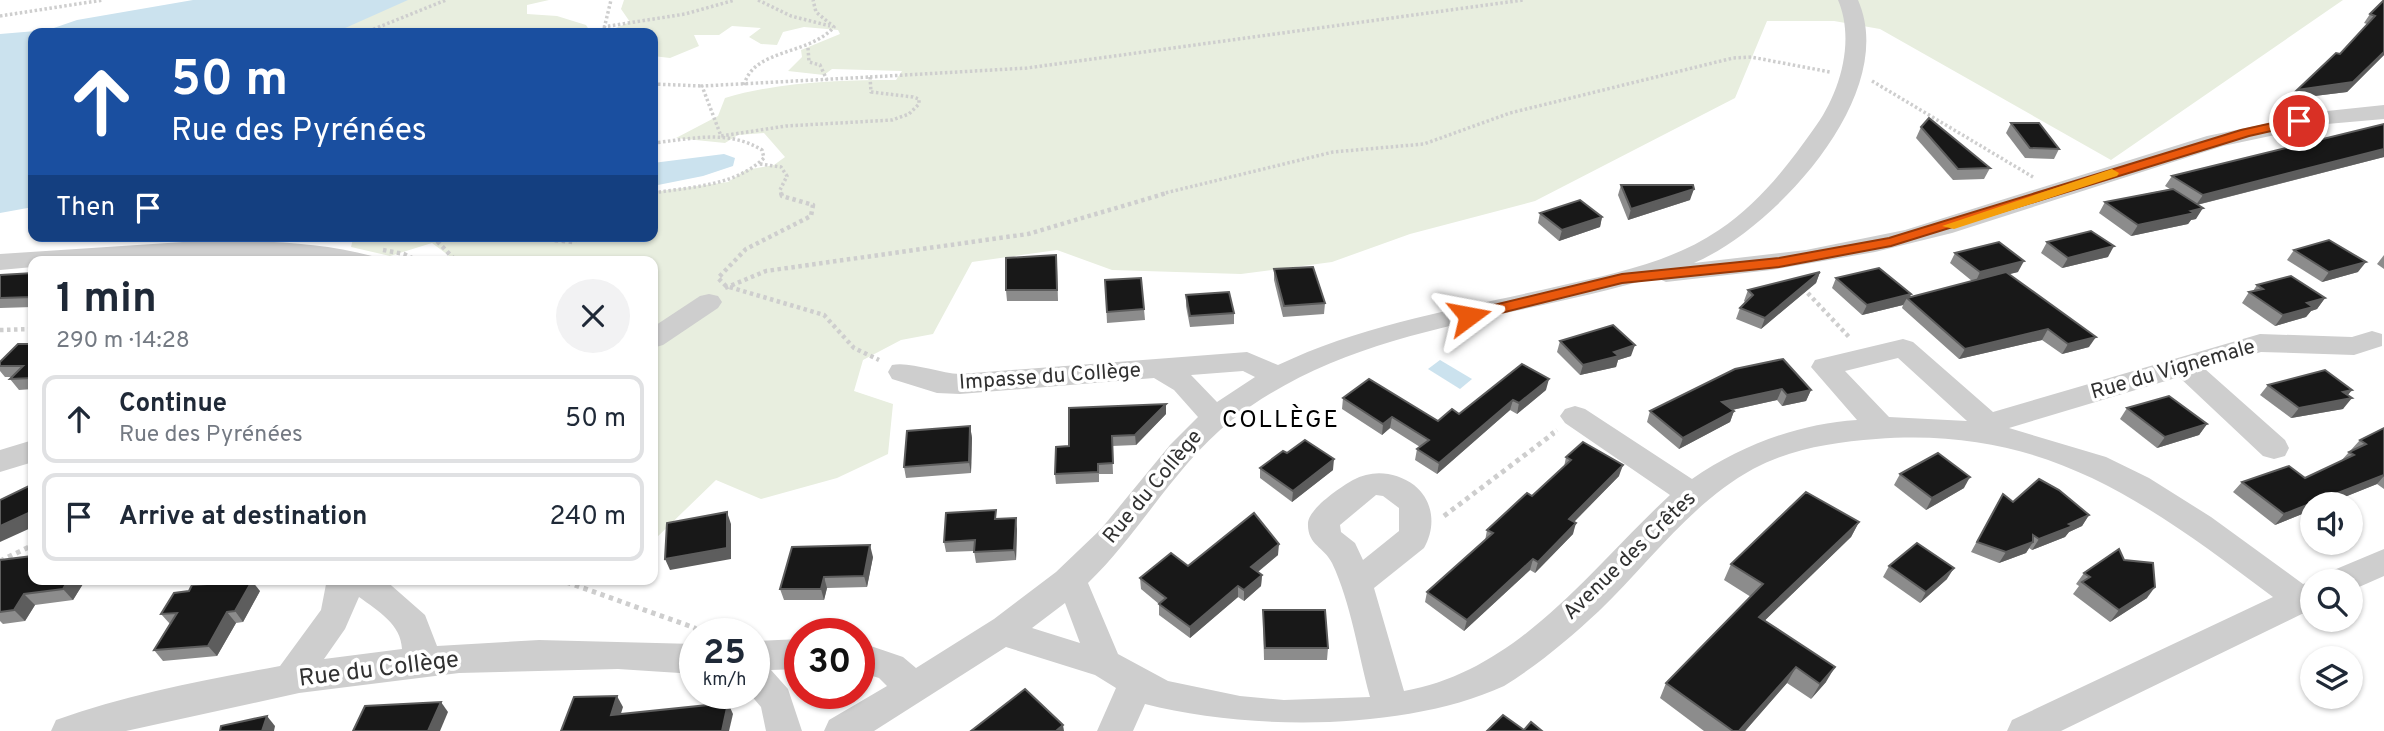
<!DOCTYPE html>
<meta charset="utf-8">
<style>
:root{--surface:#fff;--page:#f2f2f3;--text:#1f2937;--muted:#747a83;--line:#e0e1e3}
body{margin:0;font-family:Overpass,sans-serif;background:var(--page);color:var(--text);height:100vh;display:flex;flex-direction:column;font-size:26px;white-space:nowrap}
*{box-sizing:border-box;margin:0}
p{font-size:23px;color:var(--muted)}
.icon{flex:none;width:38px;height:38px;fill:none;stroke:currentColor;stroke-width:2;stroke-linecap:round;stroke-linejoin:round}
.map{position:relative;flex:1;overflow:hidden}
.sheet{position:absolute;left:28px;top:256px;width:630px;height:329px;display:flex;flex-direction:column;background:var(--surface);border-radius:14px;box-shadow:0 2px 5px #0004}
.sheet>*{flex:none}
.guide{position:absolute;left:28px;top:28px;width:630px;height:214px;border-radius:14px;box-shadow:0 2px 5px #0004;background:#1a4fa0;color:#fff;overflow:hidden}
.controls{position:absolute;left:2300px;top:492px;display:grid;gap:14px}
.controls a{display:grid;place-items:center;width:63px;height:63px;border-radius:50%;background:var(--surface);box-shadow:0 2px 5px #0004;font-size:35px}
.speed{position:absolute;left:679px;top:618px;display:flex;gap:14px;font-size:35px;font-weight:700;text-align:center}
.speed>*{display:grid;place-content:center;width:91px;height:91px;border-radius:50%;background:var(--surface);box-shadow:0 2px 5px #0004;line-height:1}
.speed small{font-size:18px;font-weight:400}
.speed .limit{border:10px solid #d22;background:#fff;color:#111}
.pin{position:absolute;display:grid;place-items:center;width:60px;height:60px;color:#fff;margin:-30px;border:4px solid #fff;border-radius:50%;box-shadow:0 2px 7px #0007}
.me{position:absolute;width:77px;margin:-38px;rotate:77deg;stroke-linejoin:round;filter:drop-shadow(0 0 5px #0008)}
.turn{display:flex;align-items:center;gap:24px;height:147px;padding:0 28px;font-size:32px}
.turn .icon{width:91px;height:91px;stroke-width:2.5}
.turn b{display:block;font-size:49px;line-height:60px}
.then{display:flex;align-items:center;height:66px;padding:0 28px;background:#0003;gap:14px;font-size:26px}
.round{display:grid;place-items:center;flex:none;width:74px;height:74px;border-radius:37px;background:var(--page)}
.overview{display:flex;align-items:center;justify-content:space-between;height:119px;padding:0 28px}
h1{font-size:42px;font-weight:700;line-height:52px}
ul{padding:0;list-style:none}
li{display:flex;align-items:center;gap:21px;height:88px;margin:0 14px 10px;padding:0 14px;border:4px solid var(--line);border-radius:14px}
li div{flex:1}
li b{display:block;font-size:26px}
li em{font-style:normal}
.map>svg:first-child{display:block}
</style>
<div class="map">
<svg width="2384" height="731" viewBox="0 0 2384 731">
<rect width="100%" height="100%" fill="#fff"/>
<!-- green -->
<g fill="#e8eedf">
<path d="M391 0H549L527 5V14L557 16 586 25 591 33H332Z"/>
<path d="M624 0H2343L2111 160 1880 29 1834 21H1767L1735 98 1535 201 1410 234 1332 262 1241 274 1112 270 1057 250 972 262 933 334 901 340 863 360 854 391 893 404 888 454 837 478 761 499 716 480 653 541V261H456L432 243 390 256 351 247 353 239 296 236H653V192L728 182 746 170 774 165 785 157 764 133 738 135 725 143 676 138 718 116 725 98C777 82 842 80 896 80L902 71 832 69 824 75 788 71 802 57 801 50 840 34 838 30 804 27 783 32 777 45 761 44 749 37 761 28 732 26 719 35H694L699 46 670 58 653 56V33H604L630 22 621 9Z"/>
</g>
<!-- water -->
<g fill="#cbe2ee">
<path d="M193 0H408L334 33H33V207L0 213V34L48 30 77 20Z"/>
<path d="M724 154 735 158 733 166 703 176 653 186V163Z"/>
<path d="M1440 360 1472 379 1460 389 1428 369Z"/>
</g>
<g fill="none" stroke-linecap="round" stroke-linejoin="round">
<!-- path-far2 -->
<g stroke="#cecece" stroke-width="3.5" stroke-dasharray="2.5 2.5" stroke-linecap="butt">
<path d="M758 0 791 16 830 26"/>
<path d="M0 16 103 0"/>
<path d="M603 27 685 14 735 0"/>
<path d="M364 33 446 0"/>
<path d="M603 33 611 0"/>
<path d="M808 48 809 62 820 65 827 80"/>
<path d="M870 77 871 92 913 97 919 99V104L909 114 892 120 786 126 721 136 702 86Z"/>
<path d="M870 77 1027 68 1523 0"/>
<path d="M1872 81 2033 177"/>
<path d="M653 84 702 86"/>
<path d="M744 85C754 48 808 56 834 27L816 12 813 0"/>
<path d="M653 143C691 139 728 129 762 150L764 158C736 186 690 187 653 193"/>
<path d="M760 164 781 167 787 176 780 190 781 194"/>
<path d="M1161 194 1333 152 1424 144 1510 113 1733 58 1751 57 1830 72"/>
</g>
<!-- path-far1 -->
<g stroke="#cecece" stroke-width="4.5" stroke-dasharray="3.5 3.5" stroke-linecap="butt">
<path d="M653 193H656"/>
<path d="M781 193 782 196 813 205 811 216 746 249 718 278 726 286 824 315 854 348 879 360"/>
<path d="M443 236 438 242 456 261"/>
<path d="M513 236 573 242 581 236"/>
<path d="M383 250 404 254 418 261"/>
<path d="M725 288 766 271 1028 234 1167 193"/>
<path d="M1803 288 1850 338"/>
<path d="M0 330 33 329"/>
<path d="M1551 434 1557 430"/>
</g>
<!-- path -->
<g stroke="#cecece" stroke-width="5" stroke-dasharray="4.5 4.5" stroke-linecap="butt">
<path d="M1444 516 1554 433"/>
<path d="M0 561 33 545"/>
<path d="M558 579 695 628 696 632"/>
</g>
<!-- minor -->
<g fill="#cecece" fill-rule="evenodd">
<path d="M1838 0H1858C1900 95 1774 229 1694 263L1806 250 1905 230 2207 136 2327 111 2384 105V119L2327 124 2223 146 1952 233 1875 252 1771 270 1666 282 1655 277C1514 320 1351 326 1232 420 1175 465 1140 533 1088 583L1118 654 1168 681 1240 696 1284 700 1370 697C1358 653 1351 603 1332 563 1324 547 1307 545 1308 523 1309 508 1341 487 1353 480 1373 469 1396 472 1414 485 1434 501 1436 527 1424 548L1374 588 1404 691C1519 671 1590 569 1670 495L1565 423 1560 416 1565 409 1575 406 1585 409 1692 479C1741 445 1798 424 1857 420L1811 367 1815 360 1903 339 1913 342 1993 412 2260 334 2352 337 2372 331 2382 334V346L2354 355 2261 352 2205 369 2285 440 2289 448 2285 456 2274 459 2263 456 2179 377 2009 428 2106 457 2149 478 2211 517 2303 584 2312 581H2313L2312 609 2061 731H2007L2012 720 2273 597C2145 501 2045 426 1876 439 1834 442 1790 449 1753 469 1690 504 1650 562 1599 611 1570 638 1538 665 1504 686 1406 731 1249 731 1145 704L1133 731H1097L1116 688 1095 675 1006 647 874 731H824L829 720 887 686 879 678 859 672V642L903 657 916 668 994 619 1056 572 1101 529 1170 445 1198 417 1174 390 1154 378 960 394 937 393 892 379 888 372 892 365C909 361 939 373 960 374L1247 352 1278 365C1366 323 1464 308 1559 286 1613 274 1672 262 1719 230 1758 204 1786 168 1813 130 1839 96 1856 42 1838 0ZM1898 358 1967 421 1889 417 1845 371ZM1243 371 1255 377 1217 402 1191 375ZM1376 495 1383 496 1399 508V531L1363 560 1355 543 1341 532 1340 525ZM1065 603 1080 643 1032 628Z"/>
<path d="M183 242C246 240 310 240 372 256L376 261 230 256 33 261V267L0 270V254Z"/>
<path d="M709 294 718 296 722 302 718 308 663 345 653 348V327L700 296Z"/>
<path d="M33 440V462L0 472V450Z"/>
<path d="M2384 549V576L2350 591V581H2324L2329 572Z"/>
<path d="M327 579H384L425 615 437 646 539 640 695 644V674L618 669 459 673 299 693 126 731H51L56 720C128 694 205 680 280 666L321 610ZM359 597C378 611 401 624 402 649L324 659 345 629Z"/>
<path d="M800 639V669L771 670 788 689 802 731H766L761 707 749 693H754V641Z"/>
</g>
</g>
<!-- wall -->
<g fill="#8c8c8c">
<path d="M2384 0V55L2347 92 2290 99 2297 90 2340 54 2367 24 2364 23 2370 14Z"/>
<path d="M2011 123 2059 149 2054 159 2025 158 2006 133Z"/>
<path d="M2384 124V157L2197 205 2196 219 2191 220 2188 224 2131 236 2099 213 2105 202 2170 189 2165 186 2172 176Z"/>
<path d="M1921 127 1990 168 1984 179 1953 180 1916 138Z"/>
<path d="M1621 185 1690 200 1628 220 1618 195Z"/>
<path d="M1540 213 1602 217 1600 227 1559 241 1538 223Z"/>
<path d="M2047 242 2108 257 2062 268 2041 253Z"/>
<path d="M2294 250 2358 272 2322 282 2287 260Z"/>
<path d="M1955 253 2018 272 2009 274 2089 347 2062 354 2042 340 1959 359 1902 308 1903 305 1862 315 1832 288 1836 278 1911 294 1910 297 1972 281 1950 263Z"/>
<path d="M2384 255V269L2377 264Z"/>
<path d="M1057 266 1058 301H1007L1006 290Z"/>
<path d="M1274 269 1325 303 1324 314 1283 317 1274 280Z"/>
<path d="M1820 272 1816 283 1761 329 1736 319 1740 308 1745 302 1744 301 1748 290Z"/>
<path d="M33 273V307L0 308V275Z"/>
<path d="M1105 280 1144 309 1145 320 1107 323Z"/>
<path d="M2257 285 2325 298 2317 309 2311 311 2306 317 2275 326 2242 303 2249 292 2253 291Z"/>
<path d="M1186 295 1234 313V324L1190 327 1186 306Z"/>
<path d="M1560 341 1631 356 1618 360 1616 367 1580 375 1557 352Z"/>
<path d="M33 344V389L19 390 10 379 12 377H5L0 371V366Z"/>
<path d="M1735 369 1811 390 1806 401 1782 406 1777 400 1732 410 1734 411 1730 422 1679 449 1647 422 1650 411Z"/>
<path d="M2268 385 2348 395 2343 409 2291 418 2260 395Z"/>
<path d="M1546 390 1517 414 1510 410 1437 474 1415 460 1417 449 1420 447 1390 428 1382 435 1342 409 1343 398 1438 421Z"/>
<path d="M2127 408 2207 424 2199 435 2157 448 2120 419Z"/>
<path d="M1166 414 1136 445 1112 446 1113 474H1099V482L1056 484 1055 474 1069 446Z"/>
<path d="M970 426 972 438 971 473 906 478 904 467Z"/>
<path d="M2384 428V489L2377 484 2275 525 2233 492 2242 482 2305 478 2340 462 2360 440Z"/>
<path d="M1287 453 1333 470 1292 502 1260 478V468Z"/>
<path d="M1566 457 1619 476 1574 522 1573 534 1535 573 1530 570 1464 631 1425 602 1427 592 1485 541 1487 530 1532 496 1564 467Z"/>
<path d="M1900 474 1964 488 1926 510 1894 485Z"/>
<path d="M2003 494 2013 502 2089 515 2082 526 2069 532 2065 537 2032 550 2029 548 2026 553 1999 563 1971 552Z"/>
<path d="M1859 522 1851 537 1765 620 1826 682 1811 699 1787 683 1745 731H1704L1660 698 1666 683 1751 597 1724 580 1731 564Z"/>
<path d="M1017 529 1016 560 976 563 974 551 946 552 944 542Z"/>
<path d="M1278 555 1258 572 1262 575 1261 586 1244 601 1238 597 1190 638 1159 615V604L1141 589 1140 578Z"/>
<path d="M873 557 867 587 827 588 824 600H784L780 589Z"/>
<path d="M0 560 86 579 73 600 35 605 25 621 3 624 0 621Z"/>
<path d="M2124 560 2147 598 2110 622 2073 594 2079 586 2076 584 2084 573Z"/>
<path d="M1889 566 1947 579 1920 603 1883 577Z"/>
<path d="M260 591 243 622 236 623 217 656 163 661 154 650 170 624 161 614Z"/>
<path d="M1263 610 1328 648 1327 660H1264L1263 621Z"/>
</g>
<!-- shaded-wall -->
<g fill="#5d5d5d">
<path d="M2384 52V55L2347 92 2290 99 2297 90Z"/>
<path d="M2384 149V157L2196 205 2203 195Z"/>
<path d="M1694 189 1690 200 1628 220 1631 209Z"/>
<path d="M2203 208 2196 219 2191 220 2188 224 2131 236 2138 225Z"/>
<path d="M1602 217 1600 227 1559 241 1562 230Z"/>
<path d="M2114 246 2108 257 2062 268 2068 258Z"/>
<path d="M2024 261 2018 272 1975 283 1980 272Z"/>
<path d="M2366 262 2358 272 2322 282 2329 272Z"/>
<path d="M1820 272 1816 283 1761 329 1765 318Z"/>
<path d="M1911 294 1909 299 1907 298 1903 305 1862 315 1867 305Z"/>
<path d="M2325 298 2317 309 2311 311 2306 317 2275 326 2283 315 2307 303Z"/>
<path d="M2048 329 2042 340 1959 359 1965 349Z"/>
<path d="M2096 337 2089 347 2062 354 2068 344Z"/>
<path d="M1635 345 1631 356 1618 360 1616 367 1580 375 1583 365 1614 352Z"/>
<path d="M1549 379 1546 390 1517 414 1519 403Z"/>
<path d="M1782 389 1777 400 1718 413 1722 402Z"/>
<path d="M1811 390 1806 401 1782 406 1787 395Z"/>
<path d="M2352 390 2344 400 2352 398 2343 409 2291 418 2299 408Z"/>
<path d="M1513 400 1510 410 1437 474 1439 463Z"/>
<path d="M1166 404V414L1136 445 1135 435Z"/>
<path d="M1734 411 1730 422 1679 449 1683 438Z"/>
<path d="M1392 417 1390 428 1382 435 1383 424Z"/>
<path d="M2207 424 2199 435 2157 448 2165 437Z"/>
<path d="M970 426 972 438 971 473 969 462Z"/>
<path d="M1334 459 1333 470 1292 502 1293 491Z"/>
<path d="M1623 465 1619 476 1566 530 1569 519Z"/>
<path d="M2384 475V476L2377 484 2327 504H2312V510L2275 525 2284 514Z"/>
<path d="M1970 477 1964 488 1926 510 1932 498Z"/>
<path d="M33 511V527L0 542V526Z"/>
<path d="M727 512 731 524V559L670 570 665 559Z"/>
<path d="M2089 515 2082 526 2069 532 2065 537 2032 550 2039 539Z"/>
<path d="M1016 518 1017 529 1016 560 1014 550Z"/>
<path d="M1859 522 1851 537 1752 633 1759 617Z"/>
<path d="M1576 523 1573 534 1535 573 1538 562Z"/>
<path d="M2033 542 2026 553 1999 563 2006 552Z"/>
<path d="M1279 544 1278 555 1250 578 1251 567Z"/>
<path d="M870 545 873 557 867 587 864 576Z"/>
<path d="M1533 559 1530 570 1464 631 1467 620Z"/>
<path d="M1954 568 1947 579 1920 603 1926 592Z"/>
<path d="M1262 575 1261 586 1244 601V590Z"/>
<path d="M824 577 827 588 824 600 821 589Z"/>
<path d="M69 579H86L73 600 63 589Z"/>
<path d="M252 581 260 591 243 622 235 611Z"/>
<path d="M1238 586V597L1190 638V627Z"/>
<path d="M2155 587 2147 598 2110 622 2119 610Z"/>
<path d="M24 594 35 605 25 621 14 610Z"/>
<path d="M227 612 236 623 217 656 208 646Z"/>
<path d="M1796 667 1787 683 1745 731H1739Z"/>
<path d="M1835 667 1826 682 1811 699 1820 684Z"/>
<path d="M617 696 623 707 617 726 611 715Z"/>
<path d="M441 702 448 712 440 731H428Z"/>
<path d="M728 703 733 714 729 731H722Z"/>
<path d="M267 716 275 726 274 731H262Z"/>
<path d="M1063 725 1064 731H1056Z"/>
</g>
<!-- building -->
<g fill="#181818" stroke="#5d5d5d" stroke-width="2">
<path d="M2384 0V52L2353 82 2297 90 2336 53 2340 54 2375 16 2370 14Z"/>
<path d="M1929 118 1990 168 1958 169 1921 127Z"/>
<path d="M2011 123H2039L2059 149 2030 148Z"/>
<path d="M2384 124V149L2203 195 2172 176Z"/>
<path d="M1621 185H1693L1694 189 1631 209Z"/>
<path d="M2173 189 2203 208 2191 211 2195 213 2138 225 2105 202Z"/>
<path d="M1580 200 1602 217 1562 230 1540 213Z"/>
<path d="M2091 231 2114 246 2068 258 2047 242Z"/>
<path d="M2329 240 2366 262 2329 272 2294 250Z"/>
<path d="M1999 242 2024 261 1980 272 1955 253Z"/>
<path d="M1056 255 1057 290H1006V258Z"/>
<path d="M296 258 294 261H240Z"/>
<path d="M1313 267 1325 303 1284 306 1274 269Z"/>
<path d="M1879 268 1911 294 1867 305 1836 278Z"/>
<path d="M1820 272 1765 318 1740 308 1753 295 1748 290Z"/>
<path d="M2006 272 2096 337 2068 344 2048 329 1965 349 1907 298Z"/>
<path d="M33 273V297L0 298V275Z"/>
<path d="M2291 276 2325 298 2307 303 2313 307 2283 315 2249 292 2263 289 2257 285Z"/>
<path d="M1141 278 1144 309 1107 312 1105 280Z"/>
<path d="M1229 292 1234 313 1190 316 1186 295Z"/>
<path d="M1613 325 1635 345 1614 352 1619 356 1583 365 1560 341Z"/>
<path d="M18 344H33V378L10 379 23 366H0V362Z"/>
<path d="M1783 359 1811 390 1787 395 1782 389 1722 402 1734 411 1683 438 1650 411 1735 369Z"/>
<path d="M1522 364 1549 379 1519 403 1513 400 1439 463 1417 449 1429 440 1392 417 1383 424 1343 398 1369 379 1438 421 1452 409 1459 414Z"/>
<path d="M2325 370 2352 390 2343 392 2352 398 2299 408 2268 385Z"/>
<path d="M2169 396 2207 424 2165 437 2127 408Z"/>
<path d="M1166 404 1135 435 1112 436 1113 463 1098 464V472L1055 474 1056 447 1069 446V408Z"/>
<path d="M970 426 969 462 904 467 907 431Z"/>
<path d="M2384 428V475L2284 514 2242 482 2289 466 2305 478 2354 455 2349 452 2366 444 2360 440Z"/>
<path d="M1305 440 1334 459 1293 491 1260 468 1283 451 1287 453Z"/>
<path d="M1583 442 1623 465 1569 519 1576 523 1538 562 1533 559 1467 620 1427 592 1493 533 1487 530 1527 493 1532 496 1571 460 1566 457Z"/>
<path d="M1938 453 1970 477 1932 498 1900 474Z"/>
<path d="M2039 479 2059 490 2089 515 2069 524 2073 526 2039 539 2033 535V542L2006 552 1977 542 2003 494 2013 502Z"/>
<path d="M33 484V511L0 526V500Z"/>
<path d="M1806 492 1859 522 1759 617 1835 667 1820 684 1796 667 1739 731H1733L1666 683 1763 584 1731 564Z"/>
<path d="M996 510 995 519 1016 518 1014 550 974 552 975 540 944 542 946 513Z"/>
<path d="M727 512V548L665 559 667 523Z"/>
<path d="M1254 513 1279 544 1251 567 1262 575 1244 590 1238 586 1190 627 1159 604 1166 598 1140 578 1171 553 1188 566Z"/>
<path d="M1917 543 1954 568 1926 592 1889 566Z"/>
<path d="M870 545 864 576 824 577 821 589H780L792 547Z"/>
<path d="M2119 549 2124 560 2153 563 2155 587 2119 610 2082 582 2090 577 2084 573Z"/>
<path d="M33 556V579H69L63 589 24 594 14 610 0 612V560Z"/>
<path d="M252 581 235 611 227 612 208 646 154 650 177 613 161 614 174 593 189 591 192 585Z"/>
<path d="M1263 610H1325L1328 648H1265Z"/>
<path d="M1025 689 1063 725 1056 731H971Z"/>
<path d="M617 696 611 715 728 703 722 731H561L574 697Z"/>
<path d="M441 702 428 731H353L365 706Z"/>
<path d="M1503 715 1524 730 1531 722 1542 731H1487Z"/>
<path d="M267 716 262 731H220L221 726Z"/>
</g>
<!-- route -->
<path fill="#ea580c" stroke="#983908" stroke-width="2" d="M2299 117 2305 121 2303 124 2249 136 1891 246 1779 267 1622 283 1469 321 1461 316 1469 311 1622 274 1779 258 1889 238 2241 130Z"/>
<!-- slow -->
<path fill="#f59e0b" d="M2112 169 2119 173 2117 176 1954 229 1942 226Z"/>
<g text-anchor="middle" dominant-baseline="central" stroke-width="7" stroke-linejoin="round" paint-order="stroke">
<!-- street labels -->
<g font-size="21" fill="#313131" stroke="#fff">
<text transform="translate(2173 370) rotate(-16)">Rue du Vignemale</text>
<text transform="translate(1050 377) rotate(-4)">Impasse du Collège</text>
<text transform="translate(1153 487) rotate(-50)">Rue du Collège</text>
<text transform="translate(1630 556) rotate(-44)">Avenue des Crêtes</text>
</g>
<!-- quarter labels -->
<g font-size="24" letter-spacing="2" fill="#000" stroke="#fff">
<text x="1281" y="421">COLLÈGE</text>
</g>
<!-- near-street labels -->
<g font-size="24" fill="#313131" stroke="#fff">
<text transform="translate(379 670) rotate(-7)">Rue du Collège</text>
</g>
</g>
</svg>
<div class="controls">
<a><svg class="icon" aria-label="sound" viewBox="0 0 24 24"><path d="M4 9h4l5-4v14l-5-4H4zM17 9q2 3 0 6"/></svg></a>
<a><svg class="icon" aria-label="search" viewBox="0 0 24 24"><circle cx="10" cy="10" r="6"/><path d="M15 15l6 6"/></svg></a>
<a><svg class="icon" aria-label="layers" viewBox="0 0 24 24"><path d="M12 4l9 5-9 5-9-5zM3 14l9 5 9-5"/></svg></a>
</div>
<div class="speed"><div>25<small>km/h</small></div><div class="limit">30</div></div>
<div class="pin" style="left:2299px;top:121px;background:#d93025"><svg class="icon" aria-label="arrive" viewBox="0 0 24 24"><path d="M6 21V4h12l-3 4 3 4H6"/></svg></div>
<svg class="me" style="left:1469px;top:316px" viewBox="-20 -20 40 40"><path d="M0-17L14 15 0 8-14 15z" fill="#ea580c" stroke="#fff" stroke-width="4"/></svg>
<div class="guide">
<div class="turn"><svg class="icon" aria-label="ahead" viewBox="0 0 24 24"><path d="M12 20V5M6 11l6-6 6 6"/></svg><div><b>50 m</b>Rue des Pyrénées</div></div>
<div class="then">Then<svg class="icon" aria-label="arrive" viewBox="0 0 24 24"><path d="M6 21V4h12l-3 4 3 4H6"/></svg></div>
</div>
<section class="sheet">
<div class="overview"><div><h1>1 min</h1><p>290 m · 14:28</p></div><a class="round"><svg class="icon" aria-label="close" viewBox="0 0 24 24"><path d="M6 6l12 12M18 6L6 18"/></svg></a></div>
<ul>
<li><svg class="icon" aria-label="ahead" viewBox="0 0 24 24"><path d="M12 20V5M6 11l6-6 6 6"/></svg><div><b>Continue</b><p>Rue des Pyrénées</p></div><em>50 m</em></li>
<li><svg class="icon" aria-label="arrive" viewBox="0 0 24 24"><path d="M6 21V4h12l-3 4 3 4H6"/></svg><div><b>Arrive at destination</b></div><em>240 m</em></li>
</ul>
</section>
</div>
